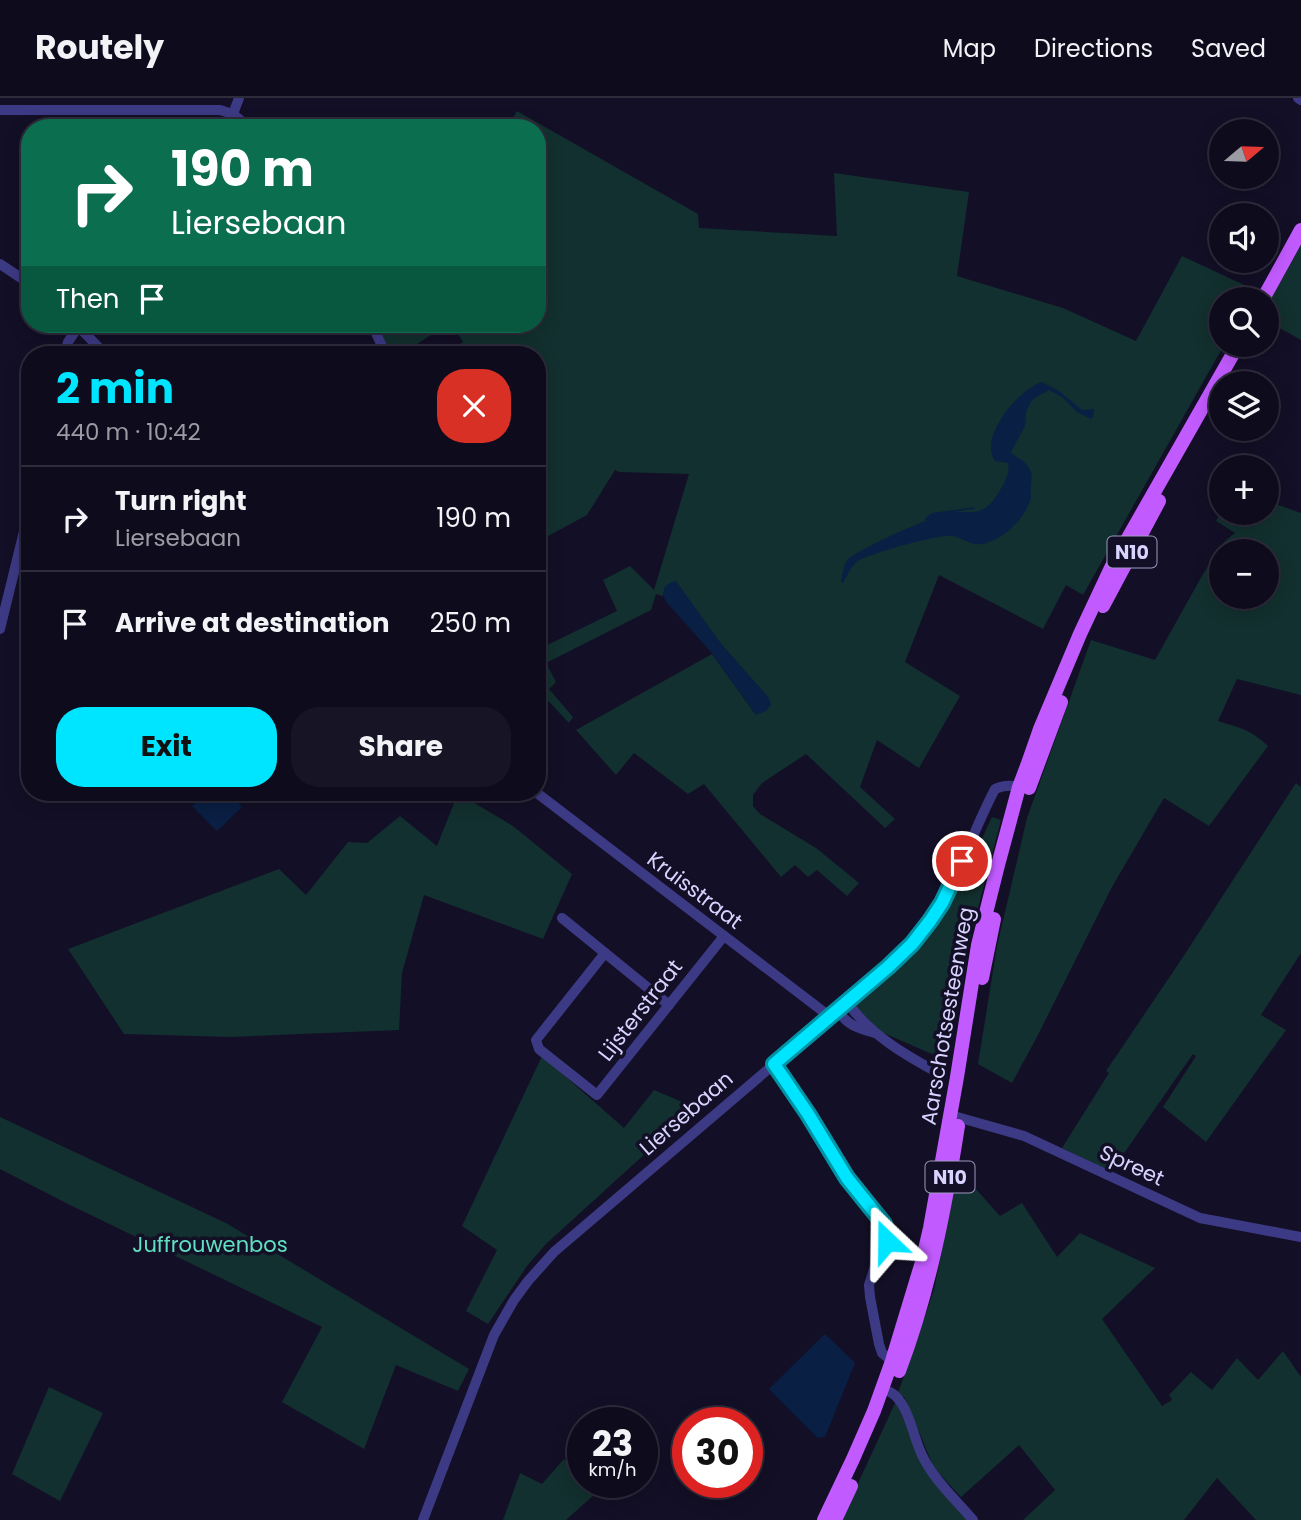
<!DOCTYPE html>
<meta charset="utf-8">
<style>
:root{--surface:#0e0b1c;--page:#171425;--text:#f1f3f6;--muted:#9b9ba3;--line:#2e2b3b;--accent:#00e5ff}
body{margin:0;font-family:Poppins,sans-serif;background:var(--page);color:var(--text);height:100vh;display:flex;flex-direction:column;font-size:26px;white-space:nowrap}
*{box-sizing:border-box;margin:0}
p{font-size:23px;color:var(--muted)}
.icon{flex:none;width:38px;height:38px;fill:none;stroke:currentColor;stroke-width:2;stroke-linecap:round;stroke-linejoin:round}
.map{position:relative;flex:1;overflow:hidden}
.panel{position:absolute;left:21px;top:248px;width:525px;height:455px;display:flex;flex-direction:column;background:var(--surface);border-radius:28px;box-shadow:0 4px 18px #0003,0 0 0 2px var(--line)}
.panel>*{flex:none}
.hud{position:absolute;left:21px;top:21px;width:525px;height:214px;border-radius:28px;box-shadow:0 4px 18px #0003,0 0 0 2px var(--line);background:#0b6e4f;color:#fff;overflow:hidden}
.needle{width:46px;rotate:71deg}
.buttons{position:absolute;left:1209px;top:21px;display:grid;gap:14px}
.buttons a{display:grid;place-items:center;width:70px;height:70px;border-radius:50%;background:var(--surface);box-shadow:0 4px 18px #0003,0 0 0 2px var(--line);font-size:35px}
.speed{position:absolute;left:567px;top:1309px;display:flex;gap:14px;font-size:35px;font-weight:700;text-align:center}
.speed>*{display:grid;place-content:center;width:91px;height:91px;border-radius:50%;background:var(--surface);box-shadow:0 4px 18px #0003,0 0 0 2px var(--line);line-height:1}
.speed small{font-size:18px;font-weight:400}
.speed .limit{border:10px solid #d22;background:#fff;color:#111}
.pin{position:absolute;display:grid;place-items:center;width:60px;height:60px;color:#fff;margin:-30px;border:4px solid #fff;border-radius:50%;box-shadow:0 2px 7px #0007}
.me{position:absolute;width:77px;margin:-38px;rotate:337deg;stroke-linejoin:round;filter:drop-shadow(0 0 5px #0008)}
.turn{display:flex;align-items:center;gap:24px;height:147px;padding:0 35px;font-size:32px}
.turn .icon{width:91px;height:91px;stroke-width:2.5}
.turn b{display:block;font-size:49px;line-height:60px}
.then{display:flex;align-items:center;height:66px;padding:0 35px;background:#0003;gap:14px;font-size:26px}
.round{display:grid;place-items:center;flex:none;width:74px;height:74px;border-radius:28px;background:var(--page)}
.head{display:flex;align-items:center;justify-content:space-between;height:119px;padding:0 35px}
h1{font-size:42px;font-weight:700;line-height:52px;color:var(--accent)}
.primary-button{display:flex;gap:14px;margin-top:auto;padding:14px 35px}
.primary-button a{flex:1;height:80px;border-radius:28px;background:var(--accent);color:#111;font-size:28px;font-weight:700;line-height:80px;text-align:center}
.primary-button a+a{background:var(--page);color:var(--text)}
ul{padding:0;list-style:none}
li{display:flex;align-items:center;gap:21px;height:105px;padding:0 35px;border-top:2px solid var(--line)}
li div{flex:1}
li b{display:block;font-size:26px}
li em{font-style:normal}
header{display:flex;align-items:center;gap:42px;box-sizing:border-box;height:98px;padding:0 35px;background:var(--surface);border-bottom:2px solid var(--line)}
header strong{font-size:33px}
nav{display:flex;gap:38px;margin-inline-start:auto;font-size:24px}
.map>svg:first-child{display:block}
</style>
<header>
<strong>Routely</strong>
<nav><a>Map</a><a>Directions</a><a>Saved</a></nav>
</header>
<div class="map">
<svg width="1301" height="1422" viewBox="0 0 1301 1422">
<rect width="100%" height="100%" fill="#130f26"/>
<!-- green -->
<g fill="#12302f" fill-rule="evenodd">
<path d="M517 13 698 116 699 130 837 138 834 75 969 94 957 178 1063 210 1136 243 1182 158 1255 192 1250 201H1222V247H1224L1083 497 1066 487 1043 531 939 477 905 564 960 598 919 670 877 642 860 689 895 721 885 730 806 656 762 685 753 697V708L760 716 816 750 859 785 847 798 817 772 808 779 795 767 781 779 704 686 688 696 634 655 616 677 576 632 712 556 756 617 768 600 722 547 665 489 663 498 656 496 651 512 546 565 556 584 549 591 573 619 569 625 537 591V552L617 513 603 482 630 468 654 492 689 376 619 374 615 372 587 417 537 444V257H444L463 244 452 226H537V30H507Z"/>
<path d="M1301 147V242L1267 223V207Z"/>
<path d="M377 226H448L400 257H392Z"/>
<path d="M1267 403 1301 415V597L1237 581 1218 623C1240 630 1250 631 1268 648L1209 728 1164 700 1112 789 1038 937 1012 985 978 966 997 848 1027 720 1091 542 1155 562 1203 476 1225 443 1235 435 1216 423 1221 414 1267 415ZM1222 453H1267V499H1222Z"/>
<path d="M1296 685 1301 689V855L1261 917 1286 932 1206 1044 1163 1009 1196 958 1193 956 1111 1074 1062 1050 1109 975 1106 973 1181 862Z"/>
<path d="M458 695 513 728 572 776 543 841 424 797 402 875 399 932 231 939 124 936 68 851 279 771 306 797 348 744 367 745 400 718 437 748Z"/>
<path d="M992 719 1001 722 971 837 948 963 879 933 853 905C878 884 908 864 929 837 956 802 973 759 992 719Z"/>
<path d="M542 958 624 1030 654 992 680 1003 692 1013 546 1146 527 1168 488 1226 466 1213 497 1152 462 1128Z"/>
<path d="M0 1019 226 1125 469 1271 458 1293 396 1267 364 1351 282 1304 322 1229 68 1106 0 1071Z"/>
<path d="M958 1071 1000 1118 1022 1105 1057 1159 1080 1135 1155 1170 1102 1221 1162 1308 1172 1302 1169 1297 1191 1274 1212 1292 1237 1260 1258 1282 1283 1253 1301 1279V1422H1256L1217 1380 1184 1422H1023L1055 1392 1019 1347 961 1399 934 1370 905 1300 898 1295 934 1192Z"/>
<path d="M49 1289 103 1315 60 1403 12 1376Z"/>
<path d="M896 1303 910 1337 969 1422H841Z"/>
<path d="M564 1361 583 1382V1384H585L595 1396 566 1422H503L520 1375 542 1386Z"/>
</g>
<!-- water -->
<g fill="#0a1f44">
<path d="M1042 284 1059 293 1082 312 1094 311 1093 319 1091 321 1077 314 1062 299 1049 292 1035 300 1031 304 1026 314 1025 328 1011 354C1017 361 1027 363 1030 372 1033 377 1031 382 1031 388 1030 391 1031 396 1031 399 1027 419 1003 442 983 446 971 448 963 440 952 438 940 436 869 456 858 463 851 468 847 478 843 485L841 484C842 478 843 468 847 463 852 454 912 428 925 423V420L932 415 975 409 974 411 954 414C962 414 975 415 982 412 994 406 1012 377 1008 365L995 363C978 339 1019 291 1042 284Z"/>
<path d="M676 483 722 547 769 600 771 607 766 613 756 617 711 554 667 505 663 498C664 489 666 485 676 483Z"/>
<path d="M206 695H229L242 709 217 733 192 708Z"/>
<path d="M825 1236 855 1265 825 1339 818 1340 769 1291Z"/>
</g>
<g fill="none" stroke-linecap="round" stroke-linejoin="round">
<!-- minor -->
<g stroke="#3d3a85" stroke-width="10">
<path d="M1298 0 1301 2"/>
<path d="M0 12H220L233 16 250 30"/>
<path d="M233 16 239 0"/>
<path d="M0 166 30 186"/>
<path d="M76 226 106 257"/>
<path d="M372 226 386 257"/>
<path d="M64 257 68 244 78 229"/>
<path d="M0 531 30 409"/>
<path d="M537 695 829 918"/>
<path d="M562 820 669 907"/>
<path d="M605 855 536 942 539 951 597 997 724 838"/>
<path d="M847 904C871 938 907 958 942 977"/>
<path d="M839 912C845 927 860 931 875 935"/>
<path d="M773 966 809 1016 847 1080 880 1120 886 1130 887 1143 875 1168 869 1187 870 1199 879 1246 882 1255 892 1263"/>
<path d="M950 1017 1024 1038 1200 1120 1301 1139"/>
<path d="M890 1294C908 1303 913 1339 922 1357 933 1381 956 1402 973 1422"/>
<path d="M423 1422 494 1237 514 1202 528 1183 554 1154 888 869C908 850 927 830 941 806 962 769 975 729 995 691 1006 686 1015 688 1026 690"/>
</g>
<!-- major -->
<g stroke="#c25bff" stroke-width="14">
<path d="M1263 201 1301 132"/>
<path d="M1103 508 1159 403"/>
<path d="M1029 690 1061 604"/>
<path d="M982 880 994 821"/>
<path d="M899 1273C929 1194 945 1111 958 1028"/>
<path d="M824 1422 853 1361 874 1313 892 1263 922 1164 930 1130 957 979 978 847 998 767 1019 689 1027 668 1040 631 1080 536 1111 470 1238 247"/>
<path d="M835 1422 851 1388"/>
</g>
</g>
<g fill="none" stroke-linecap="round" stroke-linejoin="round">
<!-- route casing -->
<g stroke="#0095a6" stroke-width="18">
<path id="route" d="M887 1143V1135L884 1126 847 1080 808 1016 774 966 888 869 912 846 930 823 942 805 962 763"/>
</g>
<!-- route -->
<use href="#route" stroke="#00e5ff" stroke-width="12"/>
</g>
<g text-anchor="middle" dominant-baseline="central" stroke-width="7" stroke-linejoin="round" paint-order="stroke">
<!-- shield labels -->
<g fill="#130f26" stroke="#9e99be" stroke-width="2">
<rect x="1107.5" y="438.5" width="49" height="31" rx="5"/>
<rect x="925.5" y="1063.5" width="49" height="31" rx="5"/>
</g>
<g font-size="19" font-weight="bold" fill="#d9d4ff">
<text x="1132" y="454">N10</text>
<text x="950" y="1079">N10</text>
</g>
<!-- street labels -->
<g font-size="21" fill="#d9d4ff" stroke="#130f26">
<text transform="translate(695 792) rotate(37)">Kruisstraat</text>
<text transform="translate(640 912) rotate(-52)">Lijsterstraat</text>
<text transform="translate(947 918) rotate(-80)">Aarschotsesteenweg</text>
<text transform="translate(686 1015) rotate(-41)">Liersebaan</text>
<text transform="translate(1132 1067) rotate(25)">Spreet</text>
</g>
<!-- park labels -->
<g font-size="21" fill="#5fe0c0" stroke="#130f26">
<text x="210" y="1146">Juffrouwenbos</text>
</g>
</g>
</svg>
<div class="buttons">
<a><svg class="needle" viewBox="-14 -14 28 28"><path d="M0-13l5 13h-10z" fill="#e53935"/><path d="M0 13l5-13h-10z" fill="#9b9ba3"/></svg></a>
<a><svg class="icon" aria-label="sound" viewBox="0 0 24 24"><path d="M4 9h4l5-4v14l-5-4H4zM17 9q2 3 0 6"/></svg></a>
<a><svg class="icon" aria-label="search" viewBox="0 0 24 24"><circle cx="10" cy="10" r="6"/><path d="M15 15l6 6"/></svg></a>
<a><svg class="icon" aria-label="layers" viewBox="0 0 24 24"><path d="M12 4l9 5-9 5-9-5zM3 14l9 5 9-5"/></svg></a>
<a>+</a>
<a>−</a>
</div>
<div class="speed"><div>23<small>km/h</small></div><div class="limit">30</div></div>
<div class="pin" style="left:962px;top:763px;background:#d93025"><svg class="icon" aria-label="arrive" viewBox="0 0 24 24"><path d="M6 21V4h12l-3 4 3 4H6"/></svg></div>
<svg class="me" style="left:887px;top:1143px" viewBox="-20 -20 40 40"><path d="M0-17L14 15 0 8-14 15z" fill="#00e5ff" stroke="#fff" stroke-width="4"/></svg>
<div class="hud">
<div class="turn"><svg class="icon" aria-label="right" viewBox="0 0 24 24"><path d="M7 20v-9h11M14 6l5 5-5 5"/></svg><div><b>190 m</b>Liersebaan</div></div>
<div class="then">Then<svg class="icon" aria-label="arrive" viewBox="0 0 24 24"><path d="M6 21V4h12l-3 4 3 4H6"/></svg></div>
</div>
<section class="panel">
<div class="head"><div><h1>2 min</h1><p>440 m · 10:42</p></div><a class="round" style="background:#d93025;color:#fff"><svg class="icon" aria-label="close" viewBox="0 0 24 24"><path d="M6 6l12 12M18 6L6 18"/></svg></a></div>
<ul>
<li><svg class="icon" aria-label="right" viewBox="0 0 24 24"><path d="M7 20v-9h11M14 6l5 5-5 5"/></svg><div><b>Turn right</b><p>Liersebaan</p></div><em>190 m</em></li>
<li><svg class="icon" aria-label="arrive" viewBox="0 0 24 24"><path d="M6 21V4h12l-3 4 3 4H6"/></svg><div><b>Arrive at destination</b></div><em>250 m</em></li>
</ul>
<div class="primary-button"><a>Exit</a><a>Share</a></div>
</section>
</div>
